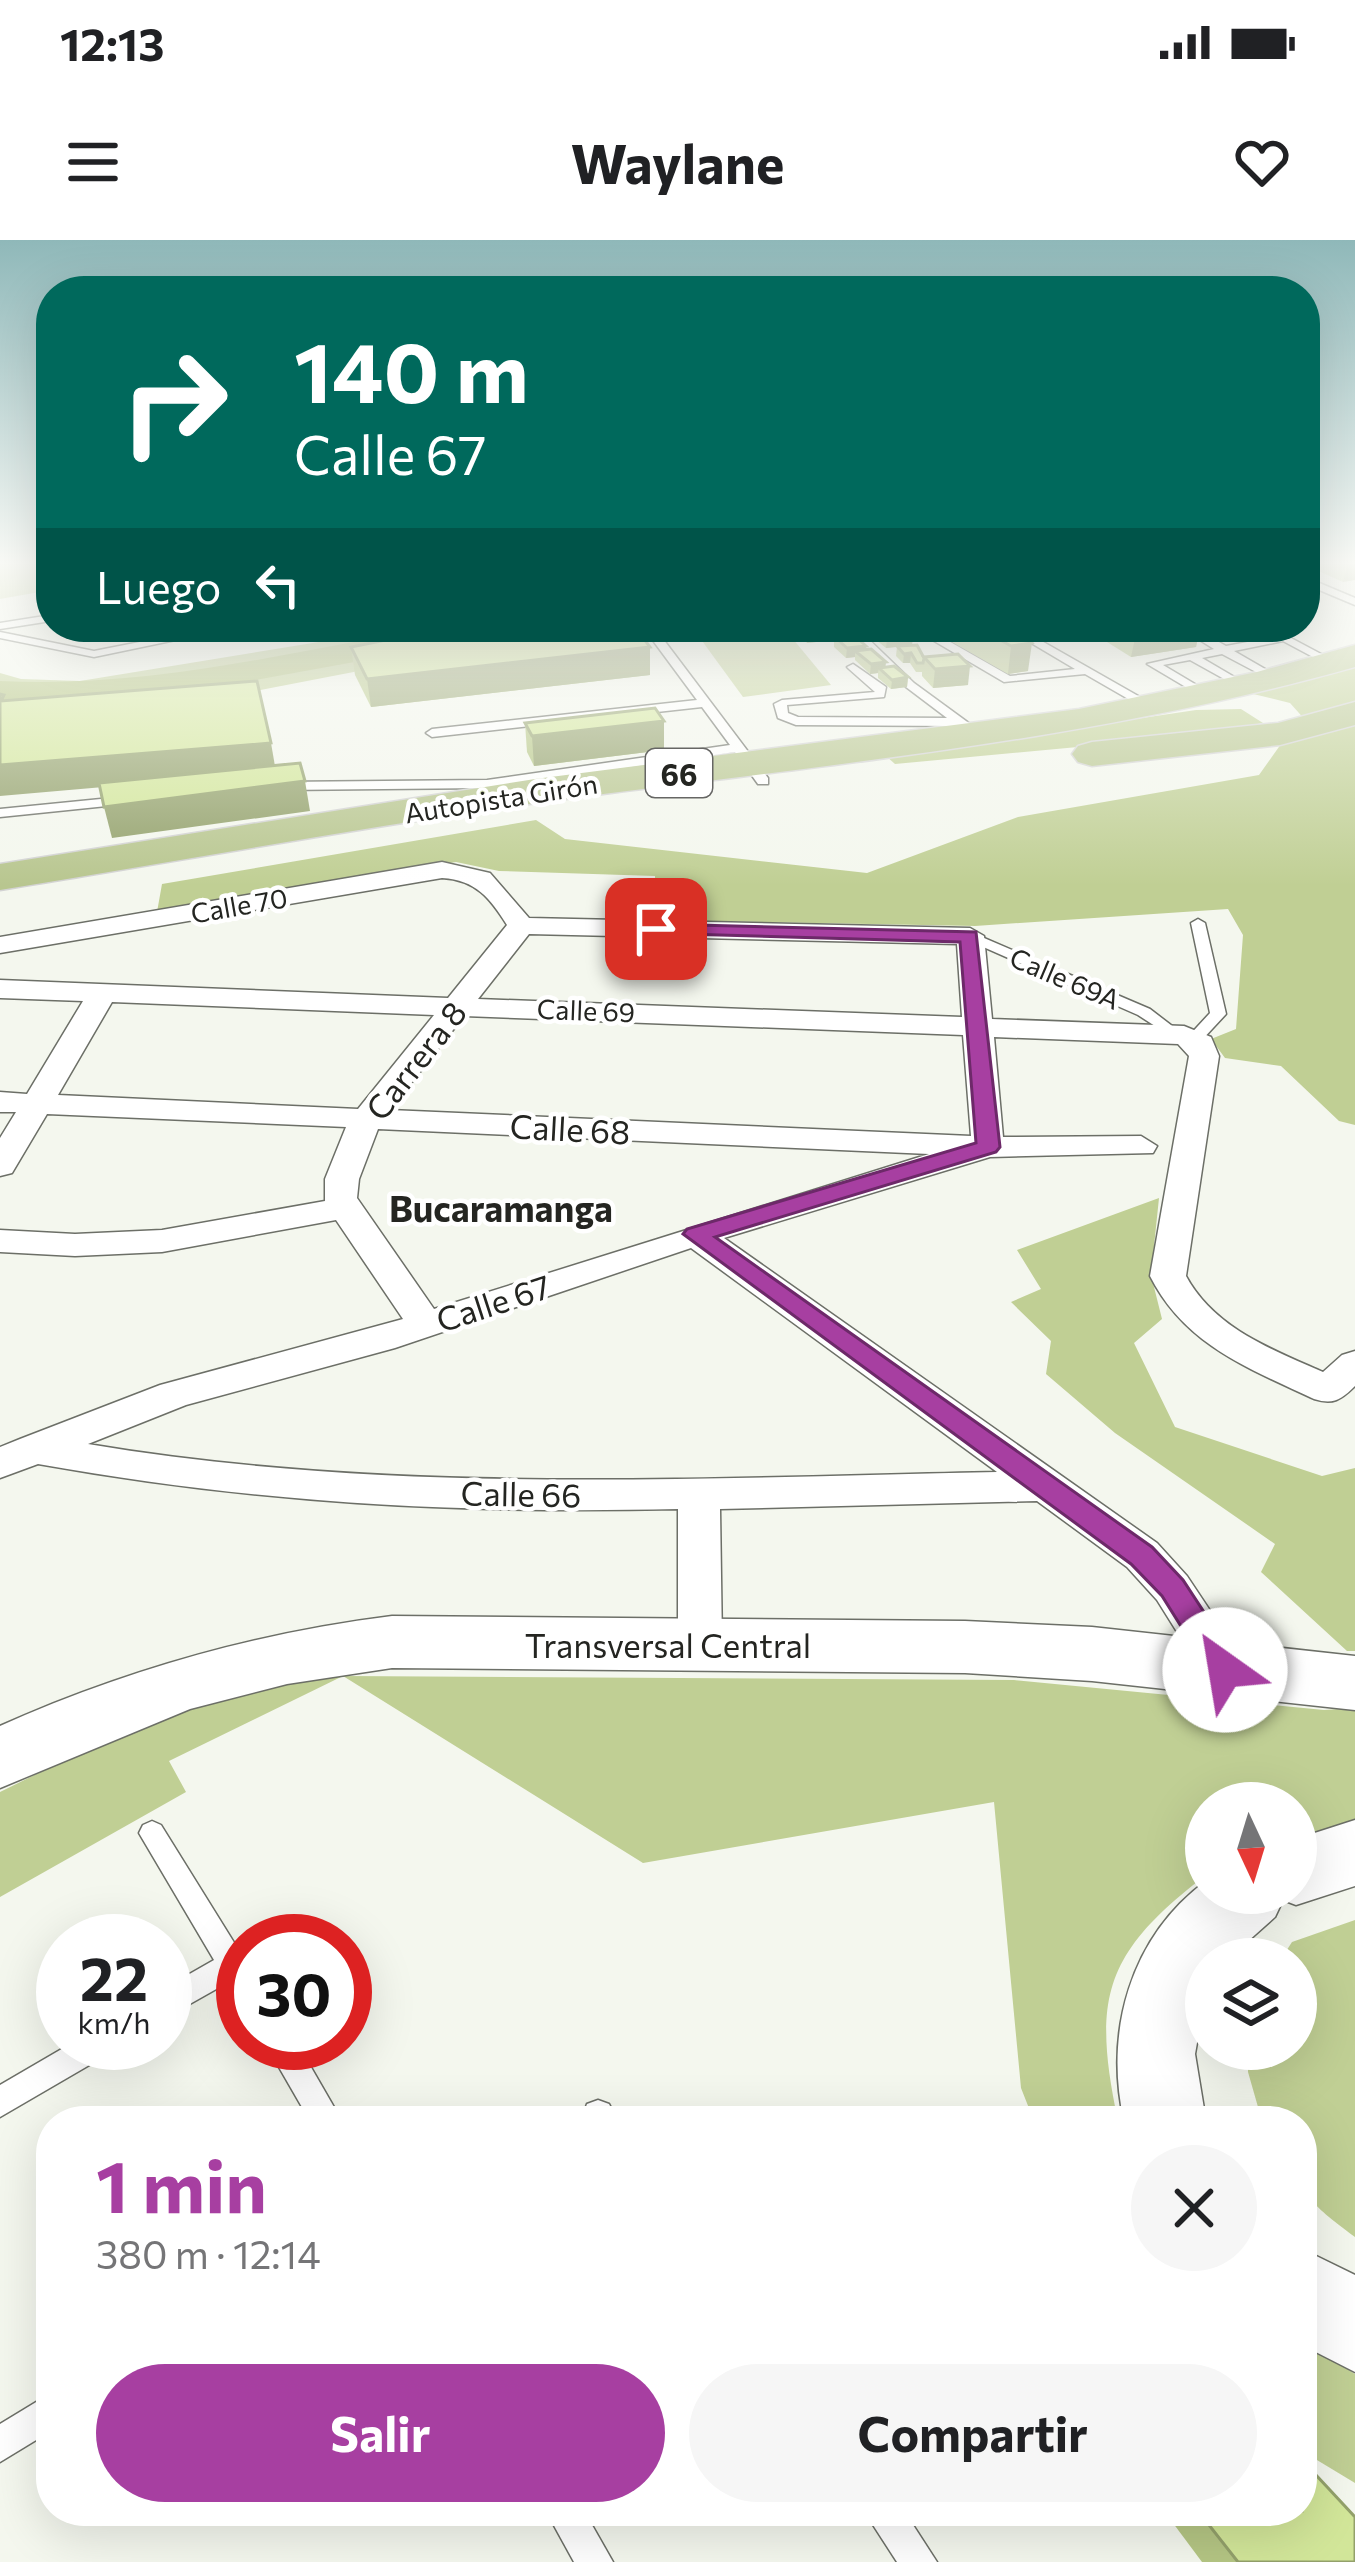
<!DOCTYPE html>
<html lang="es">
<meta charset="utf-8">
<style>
:root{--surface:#fff;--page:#f6f6f6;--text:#202124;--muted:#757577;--accent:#a73fa1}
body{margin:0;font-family:Commissioner,sans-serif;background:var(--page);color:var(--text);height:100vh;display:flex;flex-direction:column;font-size:45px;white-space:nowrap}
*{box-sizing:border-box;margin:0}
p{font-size:39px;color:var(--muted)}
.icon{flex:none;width:66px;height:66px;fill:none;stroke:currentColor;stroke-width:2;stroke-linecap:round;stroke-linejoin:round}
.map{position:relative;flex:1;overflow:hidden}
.panel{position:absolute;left:36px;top:1866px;width:1281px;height:420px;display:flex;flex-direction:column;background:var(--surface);border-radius:48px;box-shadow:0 12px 48px #0002}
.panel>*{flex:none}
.guide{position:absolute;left:36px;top:36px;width:1284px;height:366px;border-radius:48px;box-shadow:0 12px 48px #0002;background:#00695c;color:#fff;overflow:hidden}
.needle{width:78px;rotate:176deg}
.tools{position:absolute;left:1185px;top:1542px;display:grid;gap:24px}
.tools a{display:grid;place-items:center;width:132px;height:132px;border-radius:50%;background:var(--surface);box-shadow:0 12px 48px #0002;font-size:60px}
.speed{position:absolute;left:36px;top:1674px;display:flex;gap:24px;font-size:60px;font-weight:700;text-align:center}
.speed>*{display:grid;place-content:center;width:156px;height:156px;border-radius:50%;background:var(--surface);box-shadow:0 12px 48px #0002;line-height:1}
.speed small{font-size:30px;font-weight:400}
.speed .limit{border:18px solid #d22;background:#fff;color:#111}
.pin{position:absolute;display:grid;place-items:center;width:102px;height:102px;color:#fff;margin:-51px;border-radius:24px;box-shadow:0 6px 18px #0006}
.me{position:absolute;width:132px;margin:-66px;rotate:328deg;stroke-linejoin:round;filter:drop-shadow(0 0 9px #0008)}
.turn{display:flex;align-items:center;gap:42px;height:252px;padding:0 60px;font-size:54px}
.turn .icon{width:156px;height:156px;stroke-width:2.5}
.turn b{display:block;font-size:84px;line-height:102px}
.then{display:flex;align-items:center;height:114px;padding:0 60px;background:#0003;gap:24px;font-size:45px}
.round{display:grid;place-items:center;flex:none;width:126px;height:126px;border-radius:63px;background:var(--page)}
.headline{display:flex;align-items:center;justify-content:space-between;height:204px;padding:0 60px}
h1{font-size:72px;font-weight:700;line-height:90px;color:var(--accent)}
.primary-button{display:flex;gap:24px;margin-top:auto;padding:24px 60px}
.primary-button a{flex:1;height:138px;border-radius:72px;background:var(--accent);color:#fff;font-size:48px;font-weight:700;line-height:138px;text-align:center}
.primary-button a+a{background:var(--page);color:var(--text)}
.status{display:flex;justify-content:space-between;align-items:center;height:84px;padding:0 60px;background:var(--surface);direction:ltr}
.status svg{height:33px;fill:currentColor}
header{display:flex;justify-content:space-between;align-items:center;height:156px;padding:0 60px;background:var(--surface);font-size:54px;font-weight:700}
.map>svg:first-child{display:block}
</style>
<div class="status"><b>12:13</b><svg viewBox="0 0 49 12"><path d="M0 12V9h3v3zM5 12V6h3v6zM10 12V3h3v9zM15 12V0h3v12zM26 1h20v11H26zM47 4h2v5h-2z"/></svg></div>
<header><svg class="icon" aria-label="menu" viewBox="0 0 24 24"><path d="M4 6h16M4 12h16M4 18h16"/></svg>Waylane<svg class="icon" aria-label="heart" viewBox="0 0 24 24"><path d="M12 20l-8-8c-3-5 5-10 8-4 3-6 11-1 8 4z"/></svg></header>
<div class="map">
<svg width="1355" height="2322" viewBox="0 0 1355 2322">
<rect width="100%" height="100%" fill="#f4f7ee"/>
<!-- green -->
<g fill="#c0cf94">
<path d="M51 320V350L0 359V321Z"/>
<path d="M411 387H586L101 481 0 482V433L21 439 80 441Z"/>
<path d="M783 387 831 445 743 457 697 394Z"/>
<path d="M1355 425V465L1307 482 1290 463 1249 453Z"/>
<path d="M1241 469 1263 483 1196 496 895 524 886 516 1196 470Z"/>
<path d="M1355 485V885L1339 881 1281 826 1225 818 1211 799 1236 789 1243 695 1228 669 975 686 655 680V636L499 631 456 622 157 672 162 644 536 580 565 599 867 633 1018 577 1259 535 1281 504Z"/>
<path d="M1159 958 1151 1035 1162 1079 1134 1103 1175 1187 1322 1236 1355 1228V1411H1347L1261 1332 1275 1304 1115 1193 1046 1134 1051 1101 1011 1062 1041 1049 1017 1010Z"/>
<path d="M343 1436 169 1521 186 1552 0 1657V1552L144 1481 253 1446 344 1436 1014 1440 1324 1470 1355 1468V1582L1296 1601V1563H1206V1635C1104 1713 1092 1758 1118 1881H1034L1021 1848 994 1562 643 1623Z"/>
<path d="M1355 1680V1997C1294 1951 1302 1955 1302 1881H1262L1248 1832V1809H1296V1719H1281L1292 1702Z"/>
<path d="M1302 2099 1355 2134V2243L1302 2211Z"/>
</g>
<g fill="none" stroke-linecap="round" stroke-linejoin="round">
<!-- river -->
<path fill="#abbd72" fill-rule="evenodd" d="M434 387H509L504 394 492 397 134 462 74 467 0 463V441C147 449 290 412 434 387Z"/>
<!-- service casing -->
<g stroke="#6c6f67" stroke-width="3">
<g id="service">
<path d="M1305 337 1355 358V365L1305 344Z"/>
<path d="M51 375V381L0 389V383Z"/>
<path d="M216 387H238L94 417 0 398V392L94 411Z"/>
<path d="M643 387H654L768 538V544H758L735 512 487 548 281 550 275 546 281 542 487 540 730 505 702 467 432 497 426 493 432 489 697 460Z"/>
<path d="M845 387H856L914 443 981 492V498H973L956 486 796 485 778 478 774 464 782 460 875 452 849 429 847 427 853 424 886 447 884 457 787 465 788 473 798 477 947 478 906 447Z"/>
<path d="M929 387H949L938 391V395L1010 436 1075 429 1004 387H1017L1154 465 1144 468 1085 434 1004 442 929 398Z"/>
<path d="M1179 387H1192L1226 406 1274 397 1269 392 1274 389 1338 423 1328 425 1283 401 1234 411 1279 437V441L1275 442 1222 414 1202 418 1248 445V449L1244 450 1190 420 1163 425 1210 453 1212 455 1206 459 1147 424 1214 409Z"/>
<path d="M131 556 138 560 136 563 0 577V569Z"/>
<path d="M1198 679 1205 683 1226 774 1200 802 1194 804 1186 799 1210 773 1191 683Z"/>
<path d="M970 692 1150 769 1180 792 1172 797 1138 775 965 699V693Z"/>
<path d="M152 1581 161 1585 243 1717V1757L233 1753 227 1743 165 1778V1748L214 1720 139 1593 143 1585Z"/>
<path d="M72 1803H115L110 1813 0 1877V1845Z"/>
<path d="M265 1803H297L342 1881H310Z"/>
<path d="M598 1860 609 1864 618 1881H585L583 1875 587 1864Z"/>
<path d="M51 2153V2191L0 2222V2184Z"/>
<path d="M546 2271H584L613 2322H574Z"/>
<path d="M864 2271H904L937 2322H897Z"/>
</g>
</g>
<!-- minor casing -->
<g stroke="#6c6f67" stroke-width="3">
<path id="minor" d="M442 622 490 633 529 678 970 688 984 696 992 779 1184 786 1211 797 1219 816 1186 1036C1214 1088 1271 1109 1323 1132L1342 1115 1355 1111V1146C1341 1160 1333 1165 1314 1159 1248 1128 1185 1105 1150 1036L1189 816 1178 804 994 797 1003 897 1141 896 1157 906 1153 913 990 917 724 998 1157 1303 1187 1336 1241 1417 1248 1430 1241 1443 1225 1449 1209 1443 1157 1360 1127 1327 1037 1261 720 1269 722 1403 716 1416 700 1421 684 1416 678 1403V1269C456 1274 256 1263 38 1224L0 1238V1207L20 1199 160 1145 403 1079 336 980 162 1012 75 1016 0 1012V990L75 994 162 990 325 961V939L346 887 47 874 12 933 0 936V898L16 872H0V852L27 854 83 761 0 758V740L448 758 507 685C490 658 476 640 442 638L0 713V697ZM529 694 957 704 962 777 478 759ZM112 762 434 775 358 869 58 855ZM464 776 963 795 971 896 390 870ZM378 889 929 914 434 1069 357 958 359 939ZM691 1008 997 1232C694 1238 390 1255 88 1204L186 1165 395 1108Z"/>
</g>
<!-- secondary casing -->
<g stroke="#6c6f67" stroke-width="3">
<g id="secondary">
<path d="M392 1376 965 1381 1092 1387 1355 1416V1470L1092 1441 965 1433 392 1428 287 1444 190 1469 0 1548V1486L25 1475C144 1425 264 1392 392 1376Z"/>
<path d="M1355 1580V1646L1296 1665 1283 1660 1275 1677 1228 1719H1206V1752L1195 1814 1206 1881H1124C1104 1792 1130 1697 1206 1641V1653H1296V1599Z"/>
<path d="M1302 2009 1355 2035V2132L1302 2105Z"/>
</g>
</g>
<!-- trunk casing -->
<g stroke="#d3d3d3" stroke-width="3">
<g id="trunk">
<path d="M1355 405V427C1111 496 862 521 611 553 407 579 204 617 0 650V624L535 539 1079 469 1257 432Z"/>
<path d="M1355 462V485L1280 505 1092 526 1078 522 1072 514 1078 506 1092 502 1278 483Z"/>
</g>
</g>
<!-- service -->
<use href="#service" fill="#fff" fill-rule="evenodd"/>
<!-- minor -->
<use href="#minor" fill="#fff" fill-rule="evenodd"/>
<!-- secondary -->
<use href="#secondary" fill="#fff" fill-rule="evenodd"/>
<!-- trunk -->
<use href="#trunk" fill="#b8c68f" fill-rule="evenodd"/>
</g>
<!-- wall -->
<g fill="#b5c684">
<path d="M1305 320H1355L1343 342 1305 325Z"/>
<path d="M792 387H842L841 397 866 410 886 427 908 437 907 447 891 449 878 438V433L870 434 855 420V417L846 418 834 407V400L807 403Z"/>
<path d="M867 387H905L903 388 913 395 912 405 924 417 968 445 933 448 922 436V432H916L910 423H903L896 416 897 407 886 408 870 395V390Z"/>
<path d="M948 387H1019L1028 431 1008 434 947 399Z"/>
<path d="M1083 387H1200L1196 407 1131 417Z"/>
<path d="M351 407H650V435L371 467 355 435Z"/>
<path d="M664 481V510L534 526 527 512 525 483Z"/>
<path d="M1164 2271H1302L1355 2322H1202Z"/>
</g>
<!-- shaded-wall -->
<g fill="#93a16b">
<path d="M1349 320H1355V340L1343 342Z"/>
<path d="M808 387H842L841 399 835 397 834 400 807 403Z"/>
<path d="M1153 387H1200L1196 407 1131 417 1137 389Z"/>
<path d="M913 395 912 405 886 408 887 399Z"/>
<path d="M1032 403 1028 431 1008 434 1011 406Z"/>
<path d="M866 406V415L855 411V417L846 418 847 408Z"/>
<path d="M650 407V435L371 467 367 439Z"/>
<path d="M911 413 910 423H903L904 414Z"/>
<path d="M886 422 885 432 879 428 878 433 870 434 871 424Z"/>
<path d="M970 426 968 445 933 448 935 429Z"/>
<path d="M908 437 907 447 891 449 892 440Z"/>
<path d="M664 481V510L534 526 532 496Z"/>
<path d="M271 503 276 532 0 556V525Z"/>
<path d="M305 541 310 571 112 598 104 567Z"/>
</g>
<!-- building -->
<g fill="#d2e699" stroke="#93a16b" stroke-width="3">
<path d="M451 387H635L650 407 367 439 351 407Z"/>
<path d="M872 387H902L913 395 887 399Z"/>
<path d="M977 387H1019L1032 403 1011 406Z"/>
<path d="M854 395 866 406 847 408 835 397Z"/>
<path d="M917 405 924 418 923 423H917L911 413 904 414 897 406Z"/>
<path d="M871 409 886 422 871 424 855 411Z"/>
<path d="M958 414 970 426 935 429 924 417Z"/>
<path d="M894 426 908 437 892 440 879 428Z"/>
<path d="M257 441 271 503 0 525V454L4 455 1 461Z"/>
<path d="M655 468 664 481 532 496 525 483Z"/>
<path d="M300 523 305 541 104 567 99 543Z"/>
<path d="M1302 2220 1355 2277V2322H1238L1198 2271H1302Z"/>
</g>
<!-- sky -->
<linearGradient id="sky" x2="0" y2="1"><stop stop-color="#8fb8b9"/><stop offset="0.5" stop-color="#fafbf7"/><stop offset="1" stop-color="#fafbf7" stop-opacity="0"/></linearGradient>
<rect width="1355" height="646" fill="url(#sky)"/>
<!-- route -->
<path fill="#a73fa1" stroke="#6d2969" stroke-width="3" d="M656 684 976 692 1000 907 996 912 715 997 1152 1307 1183 1340 1236 1421 1241 1430 1236 1439 1225 1443 1214 1439 1162 1356 1131 1324 683 994 687 989 976 903 960 702 649 693V685Z"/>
<g text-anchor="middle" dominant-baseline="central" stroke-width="9" stroke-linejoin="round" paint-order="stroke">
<!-- far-street labels -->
<g font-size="27" fill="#242521" stroke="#fff">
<text transform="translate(501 558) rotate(-9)">Autopista Girón</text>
<text transform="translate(239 665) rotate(-10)">Calle 70</text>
<text transform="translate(1065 738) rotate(23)">Calle 69A</text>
<text transform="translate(586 770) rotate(2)">Calle 69</text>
</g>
<!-- shield labels -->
<rect fill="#fff" stroke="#666664" stroke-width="3" x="646" y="509" width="66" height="48" rx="9"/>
<g font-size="30" font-weight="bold" fill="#242521">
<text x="679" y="533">66</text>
</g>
<!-- street labels -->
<g font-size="33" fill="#242521" stroke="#fff">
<text transform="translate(415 820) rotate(-52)">Carrera 8</text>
<text transform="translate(570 888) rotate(3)">Calle 68</text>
<text transform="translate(493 1062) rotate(-18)">Calle 67</text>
<text transform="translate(521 1253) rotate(1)">Calle 66</text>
<text x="668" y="1404">Transversal Central</text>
</g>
<!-- neighbourhood labels -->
<g font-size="36" font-weight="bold" fill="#242521" stroke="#fff">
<text x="501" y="967">Bucaramanga</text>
</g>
</g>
</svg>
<div class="tools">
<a><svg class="needle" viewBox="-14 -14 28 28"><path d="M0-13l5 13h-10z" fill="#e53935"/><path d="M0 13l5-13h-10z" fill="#757577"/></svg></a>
<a><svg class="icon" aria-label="layers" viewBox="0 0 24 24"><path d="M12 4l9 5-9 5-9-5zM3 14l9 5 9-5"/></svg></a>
</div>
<div class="speed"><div>22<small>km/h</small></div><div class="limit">30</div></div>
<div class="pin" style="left:656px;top:689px;background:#d93025"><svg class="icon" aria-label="arrive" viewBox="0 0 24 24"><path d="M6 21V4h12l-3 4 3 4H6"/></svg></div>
<svg class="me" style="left:1225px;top:1430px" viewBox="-20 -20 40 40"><circle r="19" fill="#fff"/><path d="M0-13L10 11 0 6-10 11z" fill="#a73fa1"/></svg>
<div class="guide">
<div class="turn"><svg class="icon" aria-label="right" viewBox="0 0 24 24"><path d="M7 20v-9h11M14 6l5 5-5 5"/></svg><div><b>140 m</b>Calle 67</div></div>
<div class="then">Luego<svg class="icon" aria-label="left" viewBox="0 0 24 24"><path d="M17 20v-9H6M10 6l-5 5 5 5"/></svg></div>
</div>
<section class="panel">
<div class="headline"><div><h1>1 min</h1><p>380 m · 12:14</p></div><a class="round"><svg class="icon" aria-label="close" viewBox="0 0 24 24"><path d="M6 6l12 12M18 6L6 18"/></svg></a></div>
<div class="primary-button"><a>Salir</a><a>Compartir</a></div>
</section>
</div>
